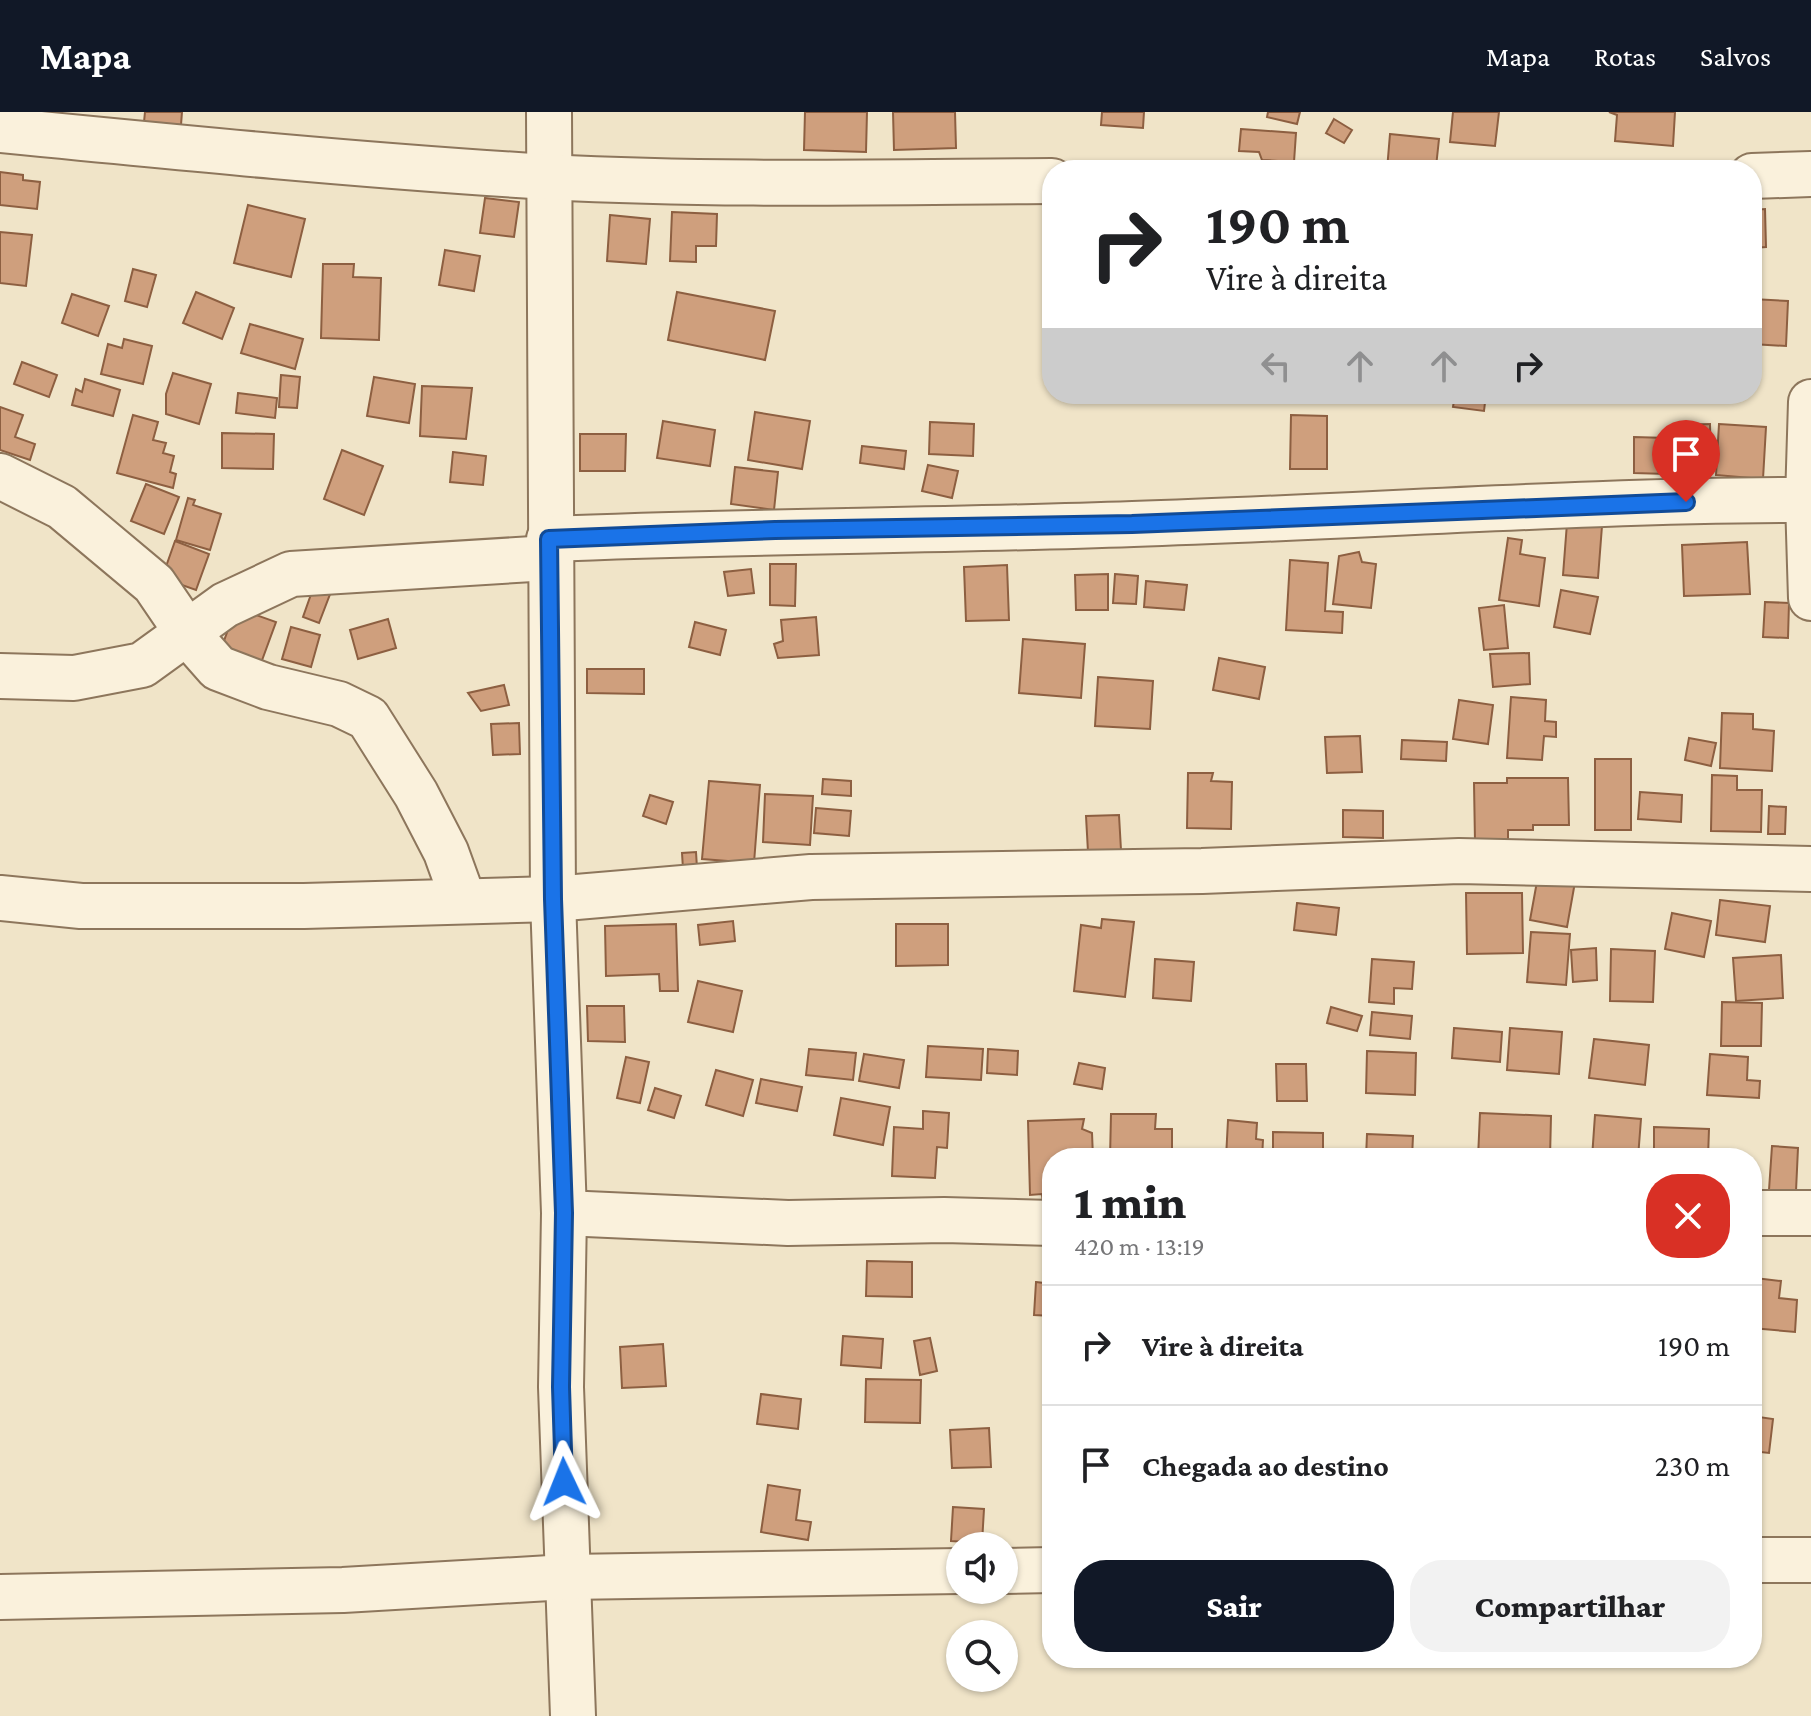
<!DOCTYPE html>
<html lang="pt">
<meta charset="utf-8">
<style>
:root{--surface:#fff;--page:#f2f2f2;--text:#202124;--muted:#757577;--line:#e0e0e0;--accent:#111827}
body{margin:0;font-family:"Crimson Pro",serif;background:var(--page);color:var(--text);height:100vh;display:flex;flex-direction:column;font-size:30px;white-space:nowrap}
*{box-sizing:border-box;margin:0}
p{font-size:26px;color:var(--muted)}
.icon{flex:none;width:44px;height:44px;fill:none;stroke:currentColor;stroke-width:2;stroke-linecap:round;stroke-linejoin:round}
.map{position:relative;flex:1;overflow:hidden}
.details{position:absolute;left:1042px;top:1036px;width:720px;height:520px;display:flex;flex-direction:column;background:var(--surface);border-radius:32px;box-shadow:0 2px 6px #0004}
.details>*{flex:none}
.hud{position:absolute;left:1042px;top:48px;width:720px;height:244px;border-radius:32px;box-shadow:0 2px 6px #0004;background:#fff;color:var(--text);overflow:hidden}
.buttons{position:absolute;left:946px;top:1420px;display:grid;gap:16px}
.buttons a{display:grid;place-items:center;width:72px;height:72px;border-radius:50%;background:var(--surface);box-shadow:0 2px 6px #0004;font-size:40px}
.pin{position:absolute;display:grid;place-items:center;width:68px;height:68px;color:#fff;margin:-82px -34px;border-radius:50% 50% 50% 0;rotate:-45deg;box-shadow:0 0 8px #0007}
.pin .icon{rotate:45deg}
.me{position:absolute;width:88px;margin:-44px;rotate:358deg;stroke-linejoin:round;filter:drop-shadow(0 0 6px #0008)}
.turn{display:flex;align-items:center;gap:28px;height:168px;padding:0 32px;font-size:36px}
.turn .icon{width:104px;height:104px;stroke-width:2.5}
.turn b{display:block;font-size:56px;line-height:68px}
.lanes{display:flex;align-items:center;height:76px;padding:0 32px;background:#0003;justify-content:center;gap:40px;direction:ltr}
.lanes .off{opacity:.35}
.round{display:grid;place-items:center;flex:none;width:84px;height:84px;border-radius:32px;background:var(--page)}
.headline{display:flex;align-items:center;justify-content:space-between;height:136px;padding:0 32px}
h1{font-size:48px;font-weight:800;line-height:60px}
.action{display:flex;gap:16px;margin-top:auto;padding:16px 32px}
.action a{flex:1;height:92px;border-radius:32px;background:var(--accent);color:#fff;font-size:32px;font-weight:800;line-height:92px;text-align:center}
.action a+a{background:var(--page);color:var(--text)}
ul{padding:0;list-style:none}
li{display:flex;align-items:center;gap:24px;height:120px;padding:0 32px;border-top:2px solid var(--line)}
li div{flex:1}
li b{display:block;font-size:30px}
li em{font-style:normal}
header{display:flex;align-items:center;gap:48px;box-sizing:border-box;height:112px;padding:0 40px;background:var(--accent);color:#fff}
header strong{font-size:38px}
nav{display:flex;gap:44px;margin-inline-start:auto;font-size:28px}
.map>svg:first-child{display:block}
</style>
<header>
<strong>Mapa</strong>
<nav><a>Mapa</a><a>Rotas</a><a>Salvos</a></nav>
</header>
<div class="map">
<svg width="1811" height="1604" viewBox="0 0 1811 1604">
<rect width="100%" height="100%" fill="#f0e4c8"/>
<!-- building -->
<g fill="#cf9f7d" stroke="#8d5f41" stroke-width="2">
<path d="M145 0H182L181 13 144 10Z"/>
<path d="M805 0H867L866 40 804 38Z"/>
<path d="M893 0H955L956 36 894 38Z"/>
<path d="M1102 0H1144L1143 16 1101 13Z"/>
<path d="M1268 0H1300L1297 12 1267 5Z"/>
<path d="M1453 0H1499L1495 34 1450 30Z"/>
<path d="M1609 0H1675L1673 34 1615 29 1617 3Z"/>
<path d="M1334 7 1352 18 1344 31 1326 21Z"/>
<path d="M1241 17 1296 21 1294 50 1262 48 1259 40 1239 39Z"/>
<path d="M1390 22 1439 27 1436 55 1403 51 1402 58H1387Z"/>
<path d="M0 60 23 63V68L40 70 37 97 0 93Z"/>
<path d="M485 86 519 90 514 125 480 121Z"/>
<path d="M248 93 305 107 291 165 234 151Z"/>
<path d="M1765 97 1766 135 1752 136V98Z"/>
<path d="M672 100 717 102 716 134H696V150L670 149Z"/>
<path d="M610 103 650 107 646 152 607 149Z"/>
<path d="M0 120 32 123 26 174 0 171Z"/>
<path d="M445 138 480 144 474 179 439 173Z"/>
<path d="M323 152H354L353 165 381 166 379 228 321 226Z"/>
<path d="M133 157 156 163 147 195 125 189Z"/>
<path d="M196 180 234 196 222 227 183 211Z"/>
<path d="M677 180 775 199 765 248 668 228Z"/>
<path d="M72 182 109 194 98 224 62 211Z"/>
<path d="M1752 187 1788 189 1786 234 1752 232Z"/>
<path d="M250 212 303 227 295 257 241 241Z"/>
<path d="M124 227 152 234 143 272 101 262 108 232 122 236Z"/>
<path d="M22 250 57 263 49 285 14 272Z"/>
<path d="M173 261 211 272 199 312 166 302V282Z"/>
<path d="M281 263 300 265 297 296 279 295Z"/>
<path d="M374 265 415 272 409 311 367 304Z"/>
<path d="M85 267 120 278 113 304 72 293 76 277 82 280Z"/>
<path d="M422 274 472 276 466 327 420 324Z"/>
<path d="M238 281 277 286 275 306 236 301Z"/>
<path d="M1455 282H1486L1484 299 1453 295Z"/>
<path d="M0 295 23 303 15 325 35 332 30 348 0 338Z"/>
<path d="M755 300 810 309 802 357 748 348Z"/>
<path d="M133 303 158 310 153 328 166 331 163 341 174 344 170 360 176 362 173 376 117 361Z"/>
<path d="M1291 303 1327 304V357H1290Z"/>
<path d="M663 309 715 318 710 354 657 346Z"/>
<path d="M930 310 974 312 973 344 929 342Z"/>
<path d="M1710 312 1711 361H1674L1673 313Z"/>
<path d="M1719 312 1766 315 1763 367 1716 363Z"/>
<path d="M222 321 274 322 273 357 222 356Z"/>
<path d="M580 322H626L625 359H580Z"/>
<path d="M1634 325 1667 326V362L1634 361Z"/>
<path d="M862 334 906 339 904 357 860 351Z"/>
<path d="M342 338 383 354 364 403 324 387Z"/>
<path d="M453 340 486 344 483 373 450 370Z"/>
<path d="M928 353 958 359 952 386 922 379Z"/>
<path d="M735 355 778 360 774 398 731 392Z"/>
<path d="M146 372 179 385 164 422 131 409Z"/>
<path d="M188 386 195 388 193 393 221 402 210 438 176 428Z"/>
<path d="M1567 411 1602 414 1598 466 1563 463Z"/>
<path d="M1508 426 1522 428 1520 442 1545 446 1539 494 1499 488Z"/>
<path d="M175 429 209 442 196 478 162 466Z"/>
<path d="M1747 430 1750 482 1684 484 1682 433Z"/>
<path d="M1359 440 1362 450 1376 452 1371 496 1333 492 1339 444Z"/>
<path d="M1290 448 1328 451 1325 499 1343 500 1342 521 1286 518Z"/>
<path d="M770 452H796L795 494 770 493Z"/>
<path d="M1007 453 1009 508 966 509 964 455Z"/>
<path d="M751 457 754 481 728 484 724 460Z"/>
<path d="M1108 462V498H1076L1075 463Z"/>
<path d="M1115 462 1138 464 1136 492 1113 491Z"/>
<path d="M1146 469 1187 473 1184 498 1144 495Z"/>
<path d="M315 471 332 477 319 511 303 505Z"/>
<path d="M1561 478 1598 485 1590 522 1554 515Z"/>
<path d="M1765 490 1789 491 1788 526 1763 525Z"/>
<path d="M1504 493 1508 536 1484 538 1479 496Z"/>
<path d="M236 496 276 510 261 551 221 537Z"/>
<path d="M816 505 819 543 778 546 774 532 783 529 781 508Z"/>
<path d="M388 507 396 536 358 547 350 518Z"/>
<path d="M695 510 726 518 720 543 689 535Z"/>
<path d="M291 515 320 523 311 555 282 547Z"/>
<path d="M1023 527 1085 532 1081 586 1019 581Z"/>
<path d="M1529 541 1530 572 1493 575 1490 542Z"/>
<path d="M1219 546 1265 555 1259 587 1213 578Z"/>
<path d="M587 557H644V582L587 581Z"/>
<path d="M1098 565 1153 569 1150 617 1095 614Z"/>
<path d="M504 573 509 593 481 599 468 581Z"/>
<path d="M1511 585 1546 588 1545 609 1556 610V625L1544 624 1542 648 1507 646Z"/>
<path d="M1459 588 1493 593 1488 632 1453 627Z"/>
<path d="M1722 601 1753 602V617L1774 619 1772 659 1720 656Z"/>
<path d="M519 611 520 642 493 643 491 612Z"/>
<path d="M1360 624 1362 660 1327 661 1325 625Z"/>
<path d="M1689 626 1716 631 1711 654 1685 648Z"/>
<path d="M1402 628 1447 630 1446 649 1401 647Z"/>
<rect x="1595" y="647" width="36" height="71"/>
<path d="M1188 661H1213L1211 669 1232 670 1231 717 1187 716Z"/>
<path d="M1712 663 1737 664V678H1762L1761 720 1711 719Z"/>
<path d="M1507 666H1568L1569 713H1533V718H1508V730H1475L1474 671H1507Z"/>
<path d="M823 667 851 669V684L822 682Z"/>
<path d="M709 669 760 673 754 751 702 747Z"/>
<path d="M1640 680 1682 683 1681 710 1638 707Z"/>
<path d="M765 682 813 684 810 733 763 730Z"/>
<path d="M650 683 673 690 666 712 643 704Z"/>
<path d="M1769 694 1786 695 1785 722H1768Z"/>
<path d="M816 696 851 699 849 724 814 721Z"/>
<path d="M1343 698 1383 699V726L1343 725Z"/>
<path d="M1119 703 1121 738 1088 740 1086 704Z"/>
<path d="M696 740 697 756 683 757 682 741Z"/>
<path d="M1538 764 1575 770 1567 815 1530 808Z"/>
<path d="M1466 781H1522L1523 841 1467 842Z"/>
<path d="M1720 788 1770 794 1765 830 1716 823Z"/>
<path d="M1297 791 1339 796 1336 823 1294 818Z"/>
<path d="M1672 801 1711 809 1704 845 1665 837Z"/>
<path d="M1102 807 1134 810 1125 885 1074 879 1081 813 1101 816Z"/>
<path d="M733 809 735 829 700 833 698 813Z"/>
<path d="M676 812 678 879H660L659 862 606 864 605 814Z"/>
<path d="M896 812H948V853L896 854Z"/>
<path d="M1531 820 1570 822 1566 873 1527 870Z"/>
<path d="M1596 836 1597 868 1573 870 1571 838Z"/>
<path d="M1611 837 1655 839 1653 890 1610 889Z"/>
<path d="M1781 843 1783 886 1736 889 1733 846Z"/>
<path d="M1155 847 1194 850 1191 889 1153 886Z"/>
<path d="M1372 847 1414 850 1412 877 1394 876V892L1369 890Z"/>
<path d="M698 869 742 879 733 920 688 910Z"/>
<path d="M1722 890 1762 891 1761 934H1721Z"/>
<path d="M587 894H624L625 930 588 929Z"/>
<path d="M1331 895 1362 904 1357 919 1327 911Z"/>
<path d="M1372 900 1412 904 1410 927 1370 923Z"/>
<path d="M1454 916 1502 920 1500 950 1452 946Z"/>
<path d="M1510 916 1562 920 1559 962 1507 958Z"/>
<path d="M1594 927 1649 933 1645 973 1589 966Z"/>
<path d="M928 934 983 937 981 968 926 965Z"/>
<path d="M809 937 856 941 853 968 806 963Z"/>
<path d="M988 937 1018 939 1017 963 987 961Z"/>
<path d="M1367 939 1416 941 1415 983 1366 981Z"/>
<path d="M864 942 904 948 899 976 859 969Z"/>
<path d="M1710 942 1748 945 1747 968 1760 969 1759 986 1707 983Z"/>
<path d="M626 945 649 950 640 991 617 986Z"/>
<path d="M1079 951 1105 956 1102 977 1074 972Z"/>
<path d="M1276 952H1306L1307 989H1277Z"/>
<path d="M716 958 753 968 743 1004 706 993Z"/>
<path d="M761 967 802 975 797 999 756 991Z"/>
<path d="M655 976 681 984 674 1006 648 998Z"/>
<path d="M841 986 890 995 883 1033 834 1023Z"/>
<path d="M923 999 949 1001 947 1036 937 1035 935 1066 892 1064 894 1015 923 1017Z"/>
<path d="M1480 1001 1551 1004 1550 1046H1478Z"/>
<path d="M1111 1002H1156L1155 1017H1172V1046H1110Z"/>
<path d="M1595 1003 1641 1007 1638 1046H1592Z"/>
<path d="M1084 1007 1082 1017 1092 1021 1093 1046H1052V1091L1043 1092 1042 1082 1030 1083 1028 1009Z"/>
<path d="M1228 1008 1257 1011 1256 1027 1263 1028 1262 1046H1226Z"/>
<path d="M1654 1015 1709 1017 1708 1046H1654Z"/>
<path d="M1273 1020 1323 1021V1046H1273Z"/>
<path d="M1367 1022 1413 1024 1412 1046H1366Z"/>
<path d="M1772 1034 1798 1036 1796 1079 1769 1078Z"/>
<path d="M867 1149 912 1150V1185L866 1184Z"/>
<path d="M1755 1166 1781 1169 1779 1186 1797 1188 1795 1220 1752 1216Z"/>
<path d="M1036 1170 1052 1172V1204L1034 1203Z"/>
<path d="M843 1224 883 1227 881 1256 841 1253Z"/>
<path d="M930 1226 937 1259 920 1263 914 1229Z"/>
<path d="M663 1232 666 1274 622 1276 620 1235Z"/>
<path d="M866 1267 921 1268 920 1311 865 1310Z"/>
<path d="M761 1282 801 1287 798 1317 757 1312Z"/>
<path d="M1752 1304 1773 1307 1769 1341 1752 1339Z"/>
<path d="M989 1316 991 1355 952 1356 950 1318Z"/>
<path d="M768 1373 800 1378 796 1408 811 1410 808 1428 761 1420Z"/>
<path d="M953 1395 984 1397 982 1431 951 1429Z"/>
</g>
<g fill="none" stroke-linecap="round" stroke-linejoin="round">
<!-- minor casing -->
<g stroke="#8d765c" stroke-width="48">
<g id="minor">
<path d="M549 0 553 787 564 1101 561 1275 573 1604"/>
<path d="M0 18C183 36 366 54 549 65 716 74 885 70 1052 69"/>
<path d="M1752 64 1811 62"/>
<path d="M1811 290 1808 388 1811 486"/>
<path d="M0 364 62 395 154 472 188 522 218 556 268 575 339 592 368 606 416 682 446 740 463 787"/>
<path d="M549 427C744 419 938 419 1133 412 1359 405 1585 388 1811 388"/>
<path d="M0 564 74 566 142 553 225 493 291 462 549 446"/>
<path d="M0 786 81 794H304L553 787 811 765 1202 759 1459 749 1811 757"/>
<path d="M564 1101 788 1111 944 1108 1052 1111"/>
<path d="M1752 1101H1811"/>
<path d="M1752 1448H1811"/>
<path d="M1004 1459 1052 1458"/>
<path d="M0 1485 343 1478 567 1465 960 1459"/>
</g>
</g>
<!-- minor -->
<use href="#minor" stroke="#faf1dc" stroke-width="44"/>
</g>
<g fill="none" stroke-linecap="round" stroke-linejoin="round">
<!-- route casing -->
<g stroke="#114b97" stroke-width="20">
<path id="route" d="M564 1370 561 1275 564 1101 553 787 549 427 775 418 1132 412 1686 390"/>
</g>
<!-- route -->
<use href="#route" stroke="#1a73e8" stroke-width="14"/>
</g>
</svg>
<div class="buttons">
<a><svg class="icon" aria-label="sound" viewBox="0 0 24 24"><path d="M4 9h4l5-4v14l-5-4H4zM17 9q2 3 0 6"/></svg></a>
<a><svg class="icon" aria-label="search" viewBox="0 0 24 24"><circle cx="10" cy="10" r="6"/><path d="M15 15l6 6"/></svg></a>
</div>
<div class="pin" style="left:1686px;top:390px;background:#d93025"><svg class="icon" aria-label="arrive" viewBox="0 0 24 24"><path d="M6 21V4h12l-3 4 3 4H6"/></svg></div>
<svg class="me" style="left:564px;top:1370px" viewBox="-20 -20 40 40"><path d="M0-17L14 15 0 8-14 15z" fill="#1a73e8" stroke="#fff" stroke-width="4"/></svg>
<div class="hud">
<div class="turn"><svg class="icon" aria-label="right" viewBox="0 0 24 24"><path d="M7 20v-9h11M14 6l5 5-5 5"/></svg><div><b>190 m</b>Vire à direita</div></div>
<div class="lanes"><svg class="icon off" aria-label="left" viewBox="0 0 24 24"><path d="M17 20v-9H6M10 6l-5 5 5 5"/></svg><svg class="icon off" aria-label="ahead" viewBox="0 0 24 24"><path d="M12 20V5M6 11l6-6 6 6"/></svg><svg class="icon off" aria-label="ahead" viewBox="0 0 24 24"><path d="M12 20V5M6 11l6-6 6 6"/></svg><svg class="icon" aria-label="right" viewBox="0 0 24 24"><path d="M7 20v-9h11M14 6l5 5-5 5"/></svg></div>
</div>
<section class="details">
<div class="headline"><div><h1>1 min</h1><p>420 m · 13:19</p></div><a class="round" style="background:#d93025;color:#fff"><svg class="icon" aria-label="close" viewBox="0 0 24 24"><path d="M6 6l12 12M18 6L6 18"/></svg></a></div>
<ul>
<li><svg class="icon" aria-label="right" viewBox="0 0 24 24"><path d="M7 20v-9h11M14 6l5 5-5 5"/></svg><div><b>Vire à direita</b></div><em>190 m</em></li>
<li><svg class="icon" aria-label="arrive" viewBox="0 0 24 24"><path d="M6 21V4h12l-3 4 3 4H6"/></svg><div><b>Chegada ao destino</b></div><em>230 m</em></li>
</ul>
<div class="action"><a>Sair</a><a>Compartilhar</a></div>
</section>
</div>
